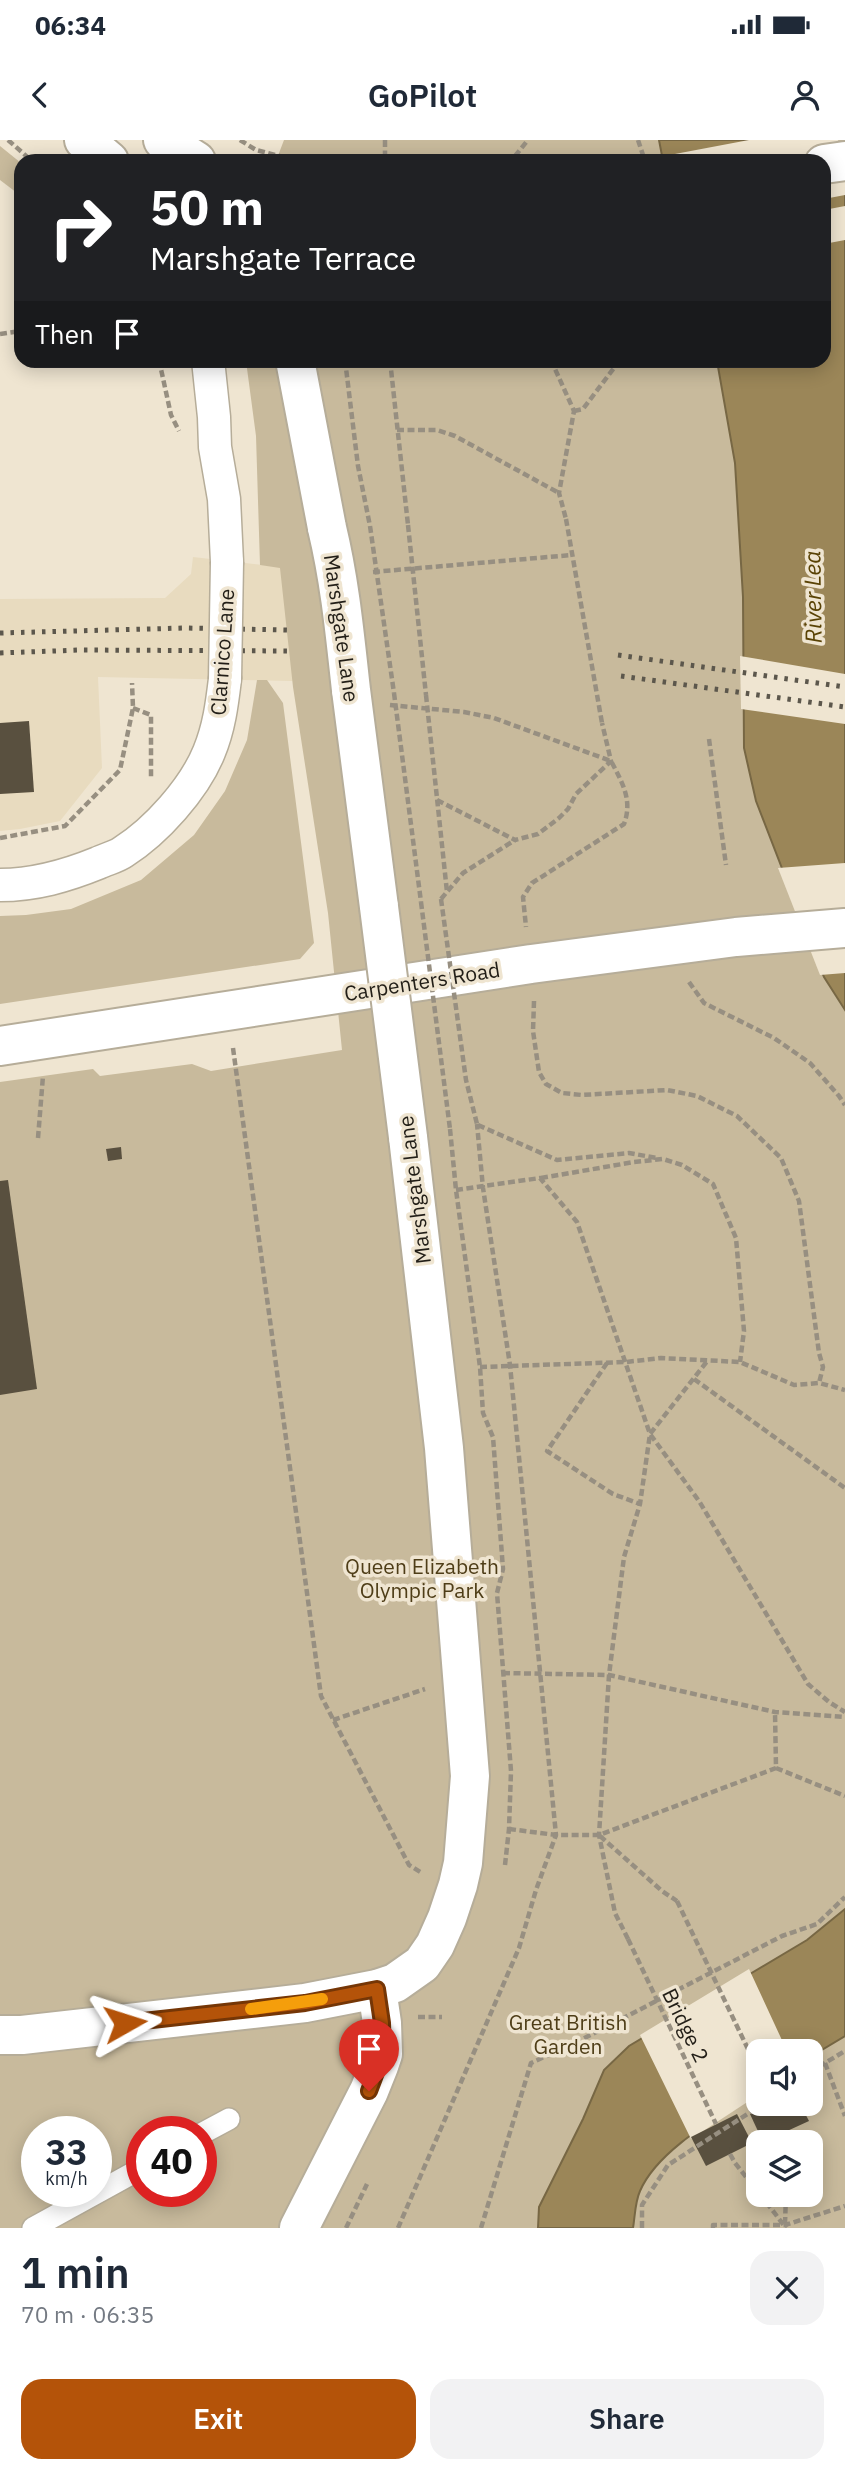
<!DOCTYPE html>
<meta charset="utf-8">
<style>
:root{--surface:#fff;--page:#f2f2f3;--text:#1f2937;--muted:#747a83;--accent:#b45309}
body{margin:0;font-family:"IBM Plex Sans",sans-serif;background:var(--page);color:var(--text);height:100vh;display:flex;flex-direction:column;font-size:26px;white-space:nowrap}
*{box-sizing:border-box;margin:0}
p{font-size:23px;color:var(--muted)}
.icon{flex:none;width:38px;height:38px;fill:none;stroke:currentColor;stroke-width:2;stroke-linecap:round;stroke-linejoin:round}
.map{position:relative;height:2088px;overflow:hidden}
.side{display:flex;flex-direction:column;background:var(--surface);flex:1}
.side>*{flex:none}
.banner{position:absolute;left:14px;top:14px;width:817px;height:214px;border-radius:21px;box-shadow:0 4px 18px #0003;background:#202124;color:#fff;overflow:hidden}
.buttons{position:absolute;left:746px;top:1899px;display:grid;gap:14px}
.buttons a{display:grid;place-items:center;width:77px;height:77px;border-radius:14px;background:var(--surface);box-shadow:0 4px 18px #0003;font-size:35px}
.speed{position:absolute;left:21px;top:1976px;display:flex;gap:14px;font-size:35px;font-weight:700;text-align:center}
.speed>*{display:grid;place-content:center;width:91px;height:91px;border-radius:50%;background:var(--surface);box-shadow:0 4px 18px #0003;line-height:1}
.speed small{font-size:18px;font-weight:400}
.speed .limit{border:10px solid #d22;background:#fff;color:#111}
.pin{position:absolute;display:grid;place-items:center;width:60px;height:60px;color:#fff;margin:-72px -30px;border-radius:50% 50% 50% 0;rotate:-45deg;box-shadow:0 0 7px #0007}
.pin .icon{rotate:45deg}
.me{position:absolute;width:77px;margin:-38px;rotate:84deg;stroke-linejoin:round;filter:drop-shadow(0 0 5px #0008)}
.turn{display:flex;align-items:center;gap:24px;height:147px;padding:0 21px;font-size:32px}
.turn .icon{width:91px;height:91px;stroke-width:2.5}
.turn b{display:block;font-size:49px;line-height:60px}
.then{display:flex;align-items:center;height:66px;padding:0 21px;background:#0003;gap:14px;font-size:26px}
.round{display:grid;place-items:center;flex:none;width:74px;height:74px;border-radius:21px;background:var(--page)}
.head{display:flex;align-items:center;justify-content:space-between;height:119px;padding:0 21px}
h1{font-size:42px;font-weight:600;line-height:52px}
.primary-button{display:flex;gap:14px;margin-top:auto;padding:14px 21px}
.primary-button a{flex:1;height:80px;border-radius:21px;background:var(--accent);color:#fff;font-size:28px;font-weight:600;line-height:80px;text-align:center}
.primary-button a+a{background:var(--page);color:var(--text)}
.status{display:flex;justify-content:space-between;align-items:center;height:49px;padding:0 35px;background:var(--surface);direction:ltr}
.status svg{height:19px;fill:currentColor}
header{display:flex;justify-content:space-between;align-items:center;height:91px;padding:0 21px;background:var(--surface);font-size:32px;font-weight:600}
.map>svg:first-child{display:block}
</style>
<div class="status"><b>06:34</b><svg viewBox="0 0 49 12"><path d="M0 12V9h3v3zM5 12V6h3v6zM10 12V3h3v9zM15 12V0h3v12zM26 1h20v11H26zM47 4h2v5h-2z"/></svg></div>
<header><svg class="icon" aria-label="back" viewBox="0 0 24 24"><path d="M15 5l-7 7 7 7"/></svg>GoPilot<svg class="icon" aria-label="person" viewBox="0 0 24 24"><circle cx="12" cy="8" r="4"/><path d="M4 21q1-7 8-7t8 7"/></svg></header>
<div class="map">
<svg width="845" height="2088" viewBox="0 0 845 2088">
<rect width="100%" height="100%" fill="#efe5d1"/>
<!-- built -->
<path fill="#e8dbbf" d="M193 417 433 445 292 541 98 537 102 628 60 681 20 689 0 691V459L165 458 191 434Z"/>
<!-- green -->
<g fill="#c8ba9c" fill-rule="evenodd">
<path d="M284 0H845V2088H0V942L93 929 100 936 192 924 211 931 342 910 328 773 293 547 280 428 260 425 256 296 246 221 824 220V21H276ZM758 1911H810V1964H758ZM37 1992H96V2051H37ZM142 1992H201V2051H142ZM758 2002H810V2054H758Z"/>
<path d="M0 6 21 23V56L0 40Z"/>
<path d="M257 540H267L283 563 314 803 300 819 0 864V776L26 775 71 769 141 740 194 695 225 651 247 600Z"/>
</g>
<!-- water -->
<g fill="#9b8658" stroke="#776744" stroke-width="2">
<path d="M659 0H834L845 33V870L824 837 756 661 744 608 743 457 735 323 717 221 824 220V21H663Z"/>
<path d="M845 1769V1896L810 1917V1911H758V1951C720 1976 658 2009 640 2051 635 2062 635 2076 633 2088H538L539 2067 583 1979 604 1930 629 1906 807 1800Z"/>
</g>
<!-- pier -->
<g fill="#efe5d1">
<path d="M749 0H838L845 22V55L824 59V21H659V17Z"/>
<path d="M845 66V100L824 104V70Z"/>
<path d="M740 516 845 534V584L741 569Z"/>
<path d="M845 723V833L820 835 778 728Z"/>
<path d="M749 1829 787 1911H758V1955L691 1999 640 1895Z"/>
</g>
<!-- building -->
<g fill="#59503f">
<path d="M29 581 34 652 0 654V583Z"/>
<path d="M121 1007 122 1019 108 1021 106 1009Z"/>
<path d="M8 1040 37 1249 0 1255V1041Z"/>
<path d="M772 1964H800L809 1981 763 2002 750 1974Z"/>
<path d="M737 1974 752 2003 706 2026 691 1997Z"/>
</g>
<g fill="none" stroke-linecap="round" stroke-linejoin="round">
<!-- service casing -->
<g stroke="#b6ad99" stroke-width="24">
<g id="service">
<path d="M201 1994 229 1979"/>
<path d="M33 2088 142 2028"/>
</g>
</g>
<!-- pedestrian casing -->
<g stroke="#b6ad99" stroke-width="35">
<g id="pedestrian">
<path d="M208 220 214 277 215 307 224 359 227 422"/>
<path d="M0 745C35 745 66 736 98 723 106 719 116 717 123 712 156 691 194 649 209 612 219 588 222 564 225 539"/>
</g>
</g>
<!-- minor casing -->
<g stroke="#b6ad99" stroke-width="42">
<g id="minor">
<path d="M0 906 531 824 736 797 845 788"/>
<path d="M299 2088 369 1951 379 1926 383 1914 382 1883 377 1849"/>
</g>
</g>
<!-- tertiary casing -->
<g stroke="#b6ad99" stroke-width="42">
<g id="tertiary">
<path d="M84 0 109 21"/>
<path d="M163 0 196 21"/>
<path d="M824 24 845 21"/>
<path d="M295 220 327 388"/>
<path d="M351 550 379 767"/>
<path d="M0 1895H22L305 1863 377 1849 395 1843 422 1824 435 1805 447 1778 458 1745 463 1723 470 1636 444 1308 408 997"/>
</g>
</g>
<!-- path -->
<g stroke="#978f81" stroke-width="4.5" stroke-dasharray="7 3.5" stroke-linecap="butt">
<path d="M8 0 32 21"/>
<path d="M240 0 256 10 299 21"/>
<path d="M385 0V21"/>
<path d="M638 0 645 21"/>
<path d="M515 16 528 0"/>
<path d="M0 194 21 191"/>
<path d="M159 220 171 275 179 291"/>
<path d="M345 220 358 326 370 386"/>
<path d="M390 220 408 385"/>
<path d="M551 220 574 271 559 353 566 379"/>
<path d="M574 271 583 269 620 220"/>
<path d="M397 290H437L455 296 559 353"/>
<path d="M373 432 572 415"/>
<path d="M394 553 421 762"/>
<path d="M426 555 447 752"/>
<path d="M390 565 464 572 494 578 611 621C622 642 633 660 624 684L532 743 523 757 526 787"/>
<path d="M133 568 151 575V637"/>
<path d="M709 599 726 725"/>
<path d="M437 660 515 700 538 694 559 678 568 669 576 654 611 621 602 583"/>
<path d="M0 698 65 686 120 630 133 568 132 543"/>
<path d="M441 759 463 733 515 700"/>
<path d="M689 842 704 863 774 898 810 923 839 956 845 965"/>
<path d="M534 861 533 891 539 932 546 944 562 953 582 955 667 950 697 956 737 976 781 1018 799 1061 819 1213 823 1227 819 1243"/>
<path d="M233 908 321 1556 409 1725 422 1733"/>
<path d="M478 985 557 1020 629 1013 657 1018"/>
<path d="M450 989 456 1050 480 1227 483 1273 493 1297 503 1429 497 1453 511 1631 509 1689 505 1725"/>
<path d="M38 998 43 936"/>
<path d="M541 1038 634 1022 663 1019 682 1025 713 1044 736 1098 744 1191 740 1222"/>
<path d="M456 1050 540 1038 577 1082 650 1294 699 1361 808 1544 829 1562 845 1572"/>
<path d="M607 1223 547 1311 613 1354 640 1364"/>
<path d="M480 1227 626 1222 661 1218 740 1222 794 1245 819 1243 845 1250"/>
<path d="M694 1239 845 1348"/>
<path d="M503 1533 609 1535 775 1572 845 1577"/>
<path d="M333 1580 425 1549"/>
<path d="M776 1628 845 1656"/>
<path d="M509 1689 556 1695H599L776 1628 775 1572"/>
<path d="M600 1696 662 1751 677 1761"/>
<path d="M628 1799 615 1773 599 1695 609 1535 624 1417 640 1364 650 1294 708 1220"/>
<path d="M418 1877H442"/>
<path d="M825 1923 845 1976"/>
<path d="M810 1932 845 1911"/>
<path d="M787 1991 788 2002"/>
<path d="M730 2014 735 2023 758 2052"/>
<path d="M760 2054 786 2088"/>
<path d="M785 2084 786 2054"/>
<path d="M346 2088 367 2044"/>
<path d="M398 2088 519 1808 536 1750 556 1695 510 1225 483 1048 477 984"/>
<path d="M481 2088 531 1923 577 1902 782 1796 817 1784 845 1757"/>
<path d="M642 2088V2065L668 2025 763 1964"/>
<path d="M713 2088V2085H785L845 2066"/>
</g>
<!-- service -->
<use href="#service" stroke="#fff" stroke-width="21"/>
<!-- pedestrian -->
<use href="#pedestrian" stroke="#fff" stroke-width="32"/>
<!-- minor -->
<use href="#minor" stroke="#fff" stroke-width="38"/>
<!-- tertiary -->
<use href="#tertiary" stroke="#fff" stroke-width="38"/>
<!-- rail -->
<g stroke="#5c574c" stroke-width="5" stroke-dasharray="3.5 7" stroke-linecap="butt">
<path d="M0 493 184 488 287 490"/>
<path d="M0 513 80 510 290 511"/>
<path d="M618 515 845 547"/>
<path d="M621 536 845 567"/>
</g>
<!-- pedestrian-bridge casing -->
<g stroke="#b6ad99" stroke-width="35" stroke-linecap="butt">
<path id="pedestrian-bridge" d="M225 539 227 422"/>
</g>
<!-- tertiary-bridge casing -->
<g stroke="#b6ad99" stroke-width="42" stroke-linecap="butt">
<g id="tertiary-bridge">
<path d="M327 388C340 442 345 496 351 550"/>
<path d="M379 767 408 997"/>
</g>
</g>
<!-- path-bridge -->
<g stroke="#978f81" stroke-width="4.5" stroke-dasharray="7 3.5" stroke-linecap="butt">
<path d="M566 379 602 583"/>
<path d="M408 385 426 555"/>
<path d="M370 386 394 553"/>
<path d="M441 759 466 940 477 984"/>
<path d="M421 762 450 989"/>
<path d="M677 1761 758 1930"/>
<path d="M628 1799 716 1984"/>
</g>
<!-- pedestrian-bridge -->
<use href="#pedestrian-bridge" stroke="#fff" stroke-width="32"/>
<!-- tertiary-bridge -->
<use href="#tertiary-bridge" stroke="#fff" stroke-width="38"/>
</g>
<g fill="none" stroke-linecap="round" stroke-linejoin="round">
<!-- route casing -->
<g stroke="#753606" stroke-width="18">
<path id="route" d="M125 1883 305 1863 377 1849 382 1883 383 1914 369 1951"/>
</g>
<!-- route -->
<use href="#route" stroke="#b45309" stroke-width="12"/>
<!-- slow -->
<path stroke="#f59e0b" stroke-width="12" d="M251 1869 322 1859"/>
</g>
<g text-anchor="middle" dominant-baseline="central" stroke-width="7" stroke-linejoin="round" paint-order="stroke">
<!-- street labels -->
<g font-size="21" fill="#221e17" stroke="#efe5d1">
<text transform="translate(342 488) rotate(82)">Marshgate Lane</text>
<text transform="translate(222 512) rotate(-86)">Clarnico Lane</text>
<text transform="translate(422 841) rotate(-9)">Carpenters Road</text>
<text transform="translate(414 1050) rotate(-97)">Marshgate Lane</text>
<text transform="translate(686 1885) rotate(64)">Bridge 2</text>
</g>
<!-- park labels -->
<g font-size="21" fill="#4e3d17" stroke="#efe5d1">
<text x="422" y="1426">Queen Elizabeth<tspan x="422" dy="24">Olympic Park</tspan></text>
<text x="568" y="1882">Great British<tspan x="568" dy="24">Garden</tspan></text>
</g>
<!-- water labels -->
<g font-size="23" font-style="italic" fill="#594204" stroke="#efe5d1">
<text transform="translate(812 457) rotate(-91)">River Lea</text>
</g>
</g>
</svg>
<div class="buttons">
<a><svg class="icon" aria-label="sound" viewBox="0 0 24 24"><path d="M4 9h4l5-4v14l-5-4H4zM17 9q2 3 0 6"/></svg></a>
<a><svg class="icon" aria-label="layers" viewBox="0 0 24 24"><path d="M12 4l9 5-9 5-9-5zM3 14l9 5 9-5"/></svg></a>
</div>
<div class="speed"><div>33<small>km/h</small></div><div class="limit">40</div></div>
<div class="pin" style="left:369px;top:1951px;background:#d93025"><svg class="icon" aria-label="arrive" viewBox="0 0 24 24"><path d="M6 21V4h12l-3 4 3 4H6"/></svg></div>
<svg class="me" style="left:125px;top:1883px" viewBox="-20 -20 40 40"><path d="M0-17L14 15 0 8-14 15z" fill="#b45309" stroke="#fff" stroke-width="4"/></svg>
<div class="banner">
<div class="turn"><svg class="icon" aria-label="right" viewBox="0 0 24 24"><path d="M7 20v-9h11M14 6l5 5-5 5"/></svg><div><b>50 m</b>Marshgate Terrace</div></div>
<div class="then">Then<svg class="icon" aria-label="arrive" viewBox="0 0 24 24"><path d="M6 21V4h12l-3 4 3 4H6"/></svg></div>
</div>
</div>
<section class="side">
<div class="head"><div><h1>1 min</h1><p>70 m · 06:35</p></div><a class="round"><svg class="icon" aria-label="close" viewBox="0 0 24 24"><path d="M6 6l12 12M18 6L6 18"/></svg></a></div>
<div class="primary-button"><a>Exit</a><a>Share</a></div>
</section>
